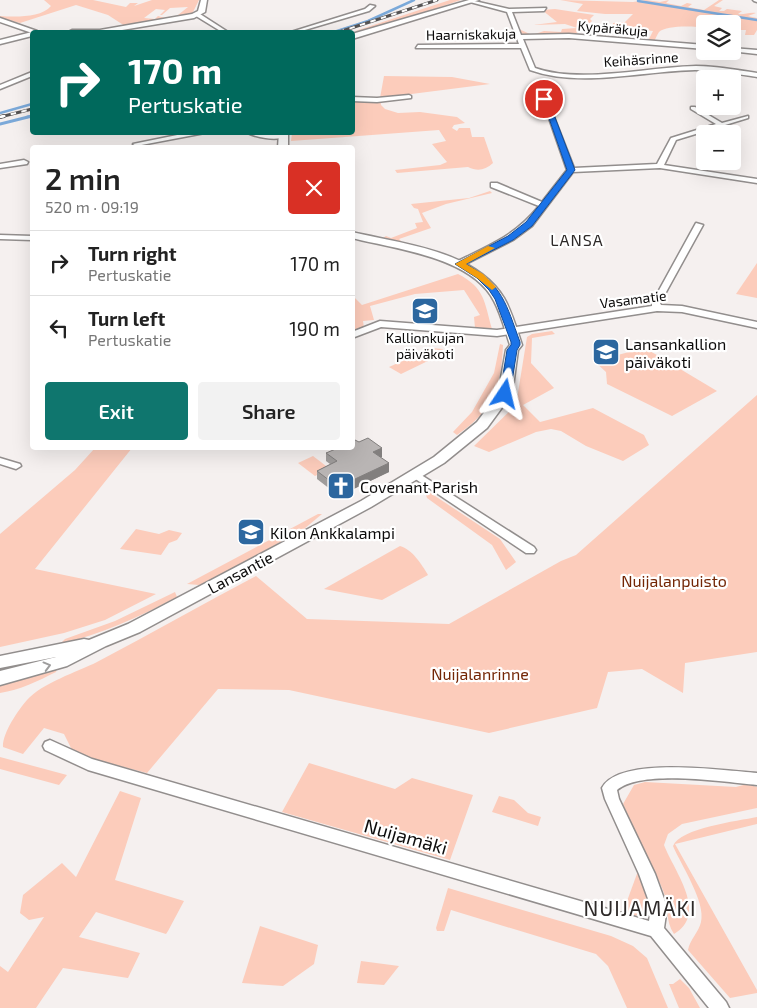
<!DOCTYPE html>
<meta charset="utf-8">
<style>
:root{--surface:#fff;--page:#f2f2f2;--text:#222;--muted:#767676;--line:#e0e0e0;--accent:#0f766e}
body{margin:0;font-family:"Exo 2",sans-serif;background:var(--page);color:var(--text);height:100vh;display:flex;flex-direction:column;font-size:19px;white-space:nowrap}
*{box-sizing:border-box;margin:0}
p{font-size:16px;color:var(--muted)}
.icon{flex:none;width:28px;height:28px;fill:none;stroke:currentColor;stroke-width:2;stroke-linecap:round;stroke-linejoin:round}
.map{position:relative;flex:1;overflow:hidden}
.panel{position:absolute;left:30px;top:145px;width:325px;height:305px;display:flex;flex-direction:column;background:var(--surface);border-radius:5px;box-shadow:0 5px 20px #0002}
.panel>*{flex:none}
.top-card{position:absolute;left:30px;top:30px;width:325px;height:105px;border-radius:5px;box-shadow:0 5px 20px #0002;background:#00695c;color:#fff;overflow:hidden}
.controls{position:absolute;left:696px;top:15px;display:grid;gap:10px}
.controls a{display:grid;place-items:center;width:45px;height:45px;border-radius:5px;background:var(--surface);box-shadow:0 5px 20px #0002;font-size:25px}
.pin{position:absolute;display:grid;place-items:center;width:42px;height:42px;color:#fff;margin:-21px;border:2px solid #fff;border-radius:50%;box-shadow:0 1px 5px #0007}
.me{position:absolute;width:55px;margin:-28px;rotate:10deg;stroke-linejoin:round;filter:drop-shadow(0 0 4px #0008)}
.turn{display:flex;align-items:center;gap:18px;height:105px;padding:0 15px;font-size:22px}
.turn .icon{width:65px;height:65px;stroke-width:2.5}
.turn b{display:block;font-size:35px;line-height:42px}
.round{display:grid;place-items:center;flex:none;width:52px;height:52px;border-radius:5px;background:var(--page)}
.overview{display:flex;align-items:center;justify-content:space-between;height:85px;padding:0 15px}
h1{font-size:30px;font-weight:600;line-height:38px}
.button{display:flex;gap:10px;margin-top:auto;padding:10px 15px}
.button a{flex:1;height:58px;border-radius:5px;background:var(--accent);color:#fff;font-size:20px;font-weight:600;line-height:58px;text-align:center}
.button a+a{background:var(--page);color:var(--text)}
ul{padding:0;list-style:none}
li{display:flex;align-items:center;gap:15px;height:65px;padding:0 15px;border-top:1px solid var(--line)}
li div{flex:1}
li b{display:block;font-size:19px}
li em{font-style:normal}
.map>svg:first-child{display:block}
</style>
<div class="map">
<svg width="757" height="1008" viewBox="0 0 757 1008">
<rect width="100%" height="100%" fill="#f5f0ef"/>
<!-- green -->
<g fill="#fcccbb">
<path d="M44 0H93L126 7 130 3H138L134 6 152 0H199L192 14 180 17 178 15 188 7 170 8 162 15H160L165 10 156 9 144 18 155 19 158 16 168 19 125 26 108 15 76 5 20 23 0 18V16C15 17 41 18 51 6Z"/>
<path d="M450 0H461L395 22 352 32Z"/>
<path d="M560 0 633 2 646 0 660 2 669 0 666 3 681 6 687 3 692 4 688 7 704 10 719 0H723L714 6 722 8 719 11H724L727 9 742 11 738 14C744 15 749 12 756 13L748 16 757 18V30L754 35H745L746 30H733L732 24H705V28C695 26 666 25 659 32 657 35 655 40 653 43H647L653 31 613 27V23L625 22 633 14H605L577 11 583 4Z"/>
<path d="M555 9 594 15 590 19 592 21 590 23H576L587 25 573 36 521 35 519 29 532 35 544 31 561 32 562 29 577 28 565 24 533 25 557 22 542 10Z"/>
<path d="M384 76 452 77 490 84 380 98 381 105 385 109 398 113 420 112 457 117 465 123 454 125 452 128 457 131 459 128H470L472 137H484L493 163C485 170 478 172 468 167L397 173 395 170 440 165 447 162 432 144 446 141 439 130 291 141 292 133 352 132 353 97 380 98Z"/>
<path d="M490 191 492 193 446 204 422 213 431 228 399 239 402 242 383 238 386 236 391 238 417 228 415 223 423 222 418 209 414 208 411 204 469 198Z"/>
<path d="M757 263V298L736 294Z"/>
<path d="M458 274C485 288 484 301 492 329L475 328 474 317 480 315 464 290 415 294 370 306 374 320 363 321 364 328 353 332 352 295 362 305Z"/>
<path d="M552 331 555 334 532 338 531 363 554 388 523 405 540 422 593 408 644 435 649 445 623 461 586 446 561 431 551 429 536 432 489 452 474 446 516 405 527 337 532 334Z"/>
<path d="M500 344 503 345C501 387 494 410 457 435L453 432 472 412 494 373Z"/>
<path d="M431 348 443 349 434 358 401 374 389 367Z"/>
<path d="M645 348 717 391 672 416 607 384 606 372 594 361Z"/>
<path d="M757 395V652L685 663 683 693 642 669 608 672 597 708 489 733 289 690 218 689 147 773 84 757 73 752 64 734 44 728 23 754 3 747C2 734 18 710 27 700 42 683 77 672 97 662 150 634 203 604 256 576L307 619 449 624 561 561 576 555Z"/>
<path d="M95 448H132L35 569 156 594 105 620 64 633 0 647V534L75 470Z"/>
<path d="M313 456 330 469 315 476 298 463Z"/>
<path d="M429 492 500 539 516 562 506 570 492 545 427 498 426 495Z"/>
<path d="M318 514H322L304 529 215 578 199 585 187 584Z"/>
<path d="M136 529 159 534 169 530 182 533 177 540 169 543 161 555 120 549Z"/>
<path d="M400 546C412 549 422 565 428 575L382 600 324 589Z"/>
<path d="M175 592 177 597C139 617 102 634 60 644L65 639 115 621Z"/>
<path d="M58 665 56 672C38 681 20 690 0 693V685Z"/>
<path d="M0 757 67 775 59 785 0 769Z"/>
<path d="M309 763 395 789 412 778 473 795 450 860 282 812Z"/>
<path d="M645 782 736 787 747 784 757 787V808L682 824 668 834 664 845C674 871 709 914 674 934 665 921 669 907 664 893 660 881 652 869 647 858 638 840 631 822 623 804L634 785Z"/>
<path d="M120 791 141 798 115 880 184 901 168 931 166 934 96 912 79 937 140 953 128 978 63 968 36 1008H0V966L8 972 44 917 29 920 20 913 23 895 62 863 76 877Z"/>
<path d="M499 796 514 800 528 813 541 817 538 826 492 812Z"/>
<path d="M757 817V824L675 844 757 990V993L730 998 688 950C690 939 699 932 701 922 706 902 681 865 673 846 680 828 738 821 757 817Z"/>
<path d="M638 871C647 886 651 896 644 912L633 917 623 912Z"/>
<path d="M448 888 611 936 633 946 647 958 668 1008H627L608 966 596 954 451 910 444 931H437L436 928Z"/>
<path d="M260 926 318 945 314 964 283 986 242 983Z"/>
<path d="M361 961 399 966 384 985 357 983Z"/>
<path d="M680 979 689 988 700 1008H679L669 984H673Z"/>
</g>
<g fill="none" stroke-linecap="round" stroke-linejoin="round">
<!-- stream-far1 -->
<g stroke="#7ba9d9" stroke-width="2.5">
<path d="M638 1 757 20"/>
<path d="M334 32 368 21 414 0"/>
<path d="M0 113 32 104"/>
<path d="M27 117 32 116"/>
</g>
<!-- stream -->
<path stroke="#7ba9d9" stroke-width="3" d="M0 124 32 116"/>
<!-- street casing -->
<g stroke="#928e8d" stroke-width="3">
<g id="street">
<path d="M470 0 509 9 546 8 544 11 512 12 521 35 569 34 705 45V49L569 38 523 39 535 68C580 84 647 67 696 66 716 66 737 70 757 73V77C737 74 716 70 695 70 643 71 580 88 530 70L521 48H416L418 45 519 44 507 12 470 2Z"/>
<path d="M753 0H757V2L754 1Z"/>
<path d="M370 5 375 6 369 11 298 32H291L365 9Z"/>
<path d="M198 13 200 14 228 32H222L196 16Z"/>
<path d="M0 18 37 31 38 32 32 33 0 22Z"/>
<path d="M732 48 757 50V54L730 51H732Z"/>
<path d="M32 72V76L0 89V85Z"/>
<path d="M409 95 411 96V98L377 102 352 101V97L377 98Z"/>
<path d="M542 98 547 99 574 168 657 164 671 138 716 124 691 109V107H695L722 123 748 116V118L676 140 664 165 757 179V183L660 168 573 172 532 226 513 240 462 266H456V262C490 245 515 236 539 206L491 187V183H497L542 202 567 170Z"/>
<path d="M192 132H210L136 146 133 144Z"/>
<path d="M245 132 283 134 286 136C277 142 255 137 245 132Z"/>
<path d="M24 160 28 162 27 164 0 168V164Z"/>
<path d="M696 223 703 225 660 303 661 305 682 306 757 322V328L682 312 657 311 497 336 381 327 352 338V332L380 321 497 330 652 306V303Z"/>
<path d="M0 235 32 236V240L0 239Z"/>
<path d="M0 458 20 464 21 466 16 469 0 464Z"/>
<path d="M415 471 534 547 536 550 534 553H526L411 476 410 474 411 472Z"/>
<path d="M50 740 92 759 649 921 651 907 639 874 605 799 602 788C619 755 725 771 757 773V785C724 782 642 769 617 790L619 799 655 874 667 907 664 928 726 1002 729 1008H709L651 936 88 770 45 750 43 746 45 742Z"/>
</g>
</g>
<!-- secondary casing -->
<g stroke="#928e8d" stroke-width="3">
<g id="secondary">
<path d="M201 0H207L205 12 194 18 110 32H68L72 30H100L192 14 198 11Z"/>
<path d="M469 0H479L352 39V34Z"/>
<path d="M32 32H35H32V36L0 44V40Z"/>
<path d="M279 132H288V148H278Z"/>
<path d="M352 232C402 244 475 250 504 298 512 312 517 330 522 345L518 350 512 394 487 428 444 463 371 507 140 632 106 646 67 666 0 685V671L56 657 0 668V656L84 639 89 640 128 624 361 501 434 457 477 422 498 394 506 350 510 345C505 330 501 314 494 301 472 257 395 249 352 238Z"/>
</g>
</g>
<!-- street -->
<use href="#street" fill="#fff" fill-rule="evenodd"/>
<!-- secondary -->
<use href="#secondary" fill="#fff" fill-rule="evenodd"/>
<!-- rail-far1 casing -->
<g stroke="#555353" stroke-width="3">
<g id="rail-far1">
<path d="M339 32 437 0"/>
<path d="M0 117 32 109"/>
</g>
</g>
<!-- rail casing -->
<g stroke="#555353" stroke-width="4">
<path id="rail" d="M0 117 4 116"/>
</g>
<!-- rail-far1 -->
<use href="#rail-far1" stroke="#fff" stroke-width="2" stroke-dasharray="5.5" stroke-linecap="butt"/>
<!-- rail -->
<use href="#rail" stroke="#fff" stroke-width="2.5" stroke-dasharray="8" stroke-linecap="butt"/>
</g>
<!-- wall -->
<path fill="#9f9c9b" d="M359 442 382 448V457H380L389 463V472L339 496 317 479V471L330 464 326 461V453Z"/>
<!-- shaded-wall -->
<g fill="#827f7e">
<path d="M382 448V457L373 461V452Z"/>
<path d="M389 463V472L339 496 338 487Z"/>
</g>
<!-- building -->
<path fill="#b9b5b4" stroke="#827f7e" d="M368 438 382 448 373 452 389 463 338 487 317 471 337 461 326 453 338 448H352V441L355 440 359 442Z"/>
<!-- one-way arrows -->
<defs><path id="oneway-chevron" d="M-2-3.5L2.5 0L-2 3.5" fill="none" stroke-width="1.6" stroke-linecap="round" stroke-linejoin="round" transform="scale(1.25)"/></defs>
<use stroke="#9e9d9d" href="#oneway-chevron" transform="translate(47 666) rotate(-15)"/>
<!-- route -->
<path fill="#1a73e8" stroke="#114b97" d="M542 98 548 99 575 170 532 226 513 240 466 264C503 285 506 304 520 342V345L517 350 510 394 505 397 500 394 507 350 511 345V342L495 299 489 290 477 278 455 264 508 236 526 222 567 170Z"/>
<!-- slow -->
<path fill="#f59e0b" d="M488 246 495 248 466 264 483 274 496 287 492 290 477 278 455 264Z"/>
<!-- icons -->
<defs>
<g id="school-square" transform="scale(1.4375)"><rect x="-9" y="-9" width="18" height="18" rx="4" fill="#2c679f" stroke="#fff"/><path d="M0-5L7-2L0 1L-7-2ZM-4 1L0 2.5L4 1V4Q0 6-4 4Z" fill="#fff"/></g>
<g id="church-square" transform="scale(1.4375)"><rect x="-9" y="-9" width="18" height="18" rx="4" fill="#2c679f" stroke="#fff"/><path d="M-1.2-6h2.4v3.5h3.3v2.4h-3.3V6h-2.4V-.1h-3.3v-2.4h3.3Z" fill="#fff"/></g>
</defs>
<g fill-rule="evenodd">
<use href="#school-square" x="425" y="311"/>
<use href="#school-square" x="606" y="352"/>
<use href="#church-square" x="341" y="486"/>
<use href="#school-square" x="251" y="532"/>
</g>
<g text-anchor="middle" dominant-baseline="central" stroke-width="4.5" stroke-linejoin="round" paint-order="stroke">
<!-- far-street labels -->
<g font-size="14" fill="#0c0b0b" stroke="#fff">
<text transform="translate(613 28) rotate(5)">Kypäräkuja</text>
<text transform="translate(471 34) rotate(-1)">Haarniskakuja</text>
<text transform="translate(641 59) rotate(-4)">Keihäsrinne</text>
<text transform="translate(633 299) rotate(-7)">Vasamatie</text>
</g>
<!-- far-poi labels -->
<g font-size="14" fill="#0c0b0b" stroke="#fff">
<text x="425" y="337">Kallionkujan<tspan x="425" dy="16">päiväkoti</tspan></text>
</g>
<!-- far-quarter labels -->
<g font-size="16" letter-spacing="1" fill="#2e2a29" stroke="#fff">
<text x="577" y="239">LANSA</text>
</g>
<!-- poi labels -->
<g font-size="16" fill="#0c0b0b" stroke="#fff" text-anchor="start">
<text x="625" y="343">Lansankallion<tspan x="625" dy="18">päiväkoti</tspan></text>
<text x="360" y="486">Covenant Parish</text>
<text x="270" y="532">Kilon Ankkalampi</text>
</g>
<!-- street labels -->
<g font-size="16" fill="#0c0b0b" stroke="#fff">
<text transform="translate(240 572) rotate(-28)">Lansantie</text>
</g>
<!-- park labels -->
<g font-size="16" fill="#732605" stroke="#fff">
<text x="674" y="580">Nuijalanpuisto</text>
<text x="480" y="673">Nuijalanrinne</text>
</g>
<!-- near-street labels -->
<g font-size="19" fill="#0c0b0b" stroke="#fff">
<text transform="translate(406 836) rotate(16)">Nuijamäki</text>
</g>
<!-- near-neighbourhood labels -->
<g font-size="21" letter-spacing="1" fill="#2e2a29" stroke="#fff">
<text x="640" y="907">NUIJAMÄKI</text>
</g>
</g>
</svg>
<div class="controls">
<a><svg class="icon" aria-label="layers" viewBox="0 0 24 24"><path d="M12 4l9 5-9 5-9-5zM3 14l9 5 9-5"/></svg></a>
<a>+</a>
<a>−</a>
</div>
<div class="pin" style="left:544px;top:99px;background:#d93025"><svg class="icon" aria-label="arrive" viewBox="0 0 24 24"><path d="M6 21V4h12l-3 4 3 4H6"/></svg></div>
<svg class="me" style="left:505px;top:394px" viewBox="-20 -20 40 40"><path d="M0-17L14 15 0 8-14 15z" fill="#1a73e8" stroke="#fff" stroke-width="4"/></svg>
<div class="top-card">
<div class="turn"><svg class="icon" aria-label="right" viewBox="0 0 24 24"><path d="M7 20v-9h11M14 6l5 5-5 5"/></svg><div><b>170 m</b>Pertuskatie</div></div>
</div>
<section class="panel">
<div class="overview"><div><h1>2 min</h1><p>520 m · 09:19</p></div><a class="round" style="background:#d93025;color:#fff"><svg class="icon" aria-label="close" viewBox="0 0 24 24"><path d="M6 6l12 12M18 6L6 18"/></svg></a></div>
<ul>
<li><svg class="icon" aria-label="right" viewBox="0 0 24 24"><path d="M7 20v-9h11M14 6l5 5-5 5"/></svg><div><b>Turn right</b><p>Pertuskatie</p></div><em>170 m</em></li>
<li><svg class="icon" aria-label="left" viewBox="0 0 24 24"><path d="M17 20v-9H6M10 6l-5 5 5 5"/></svg><div><b>Turn left</b><p>Pertuskatie</p></div><em>190 m</em></li>
</ul>
<div class="button"><a>Exit</a><a>Share</a></div>
</section>
</div>
